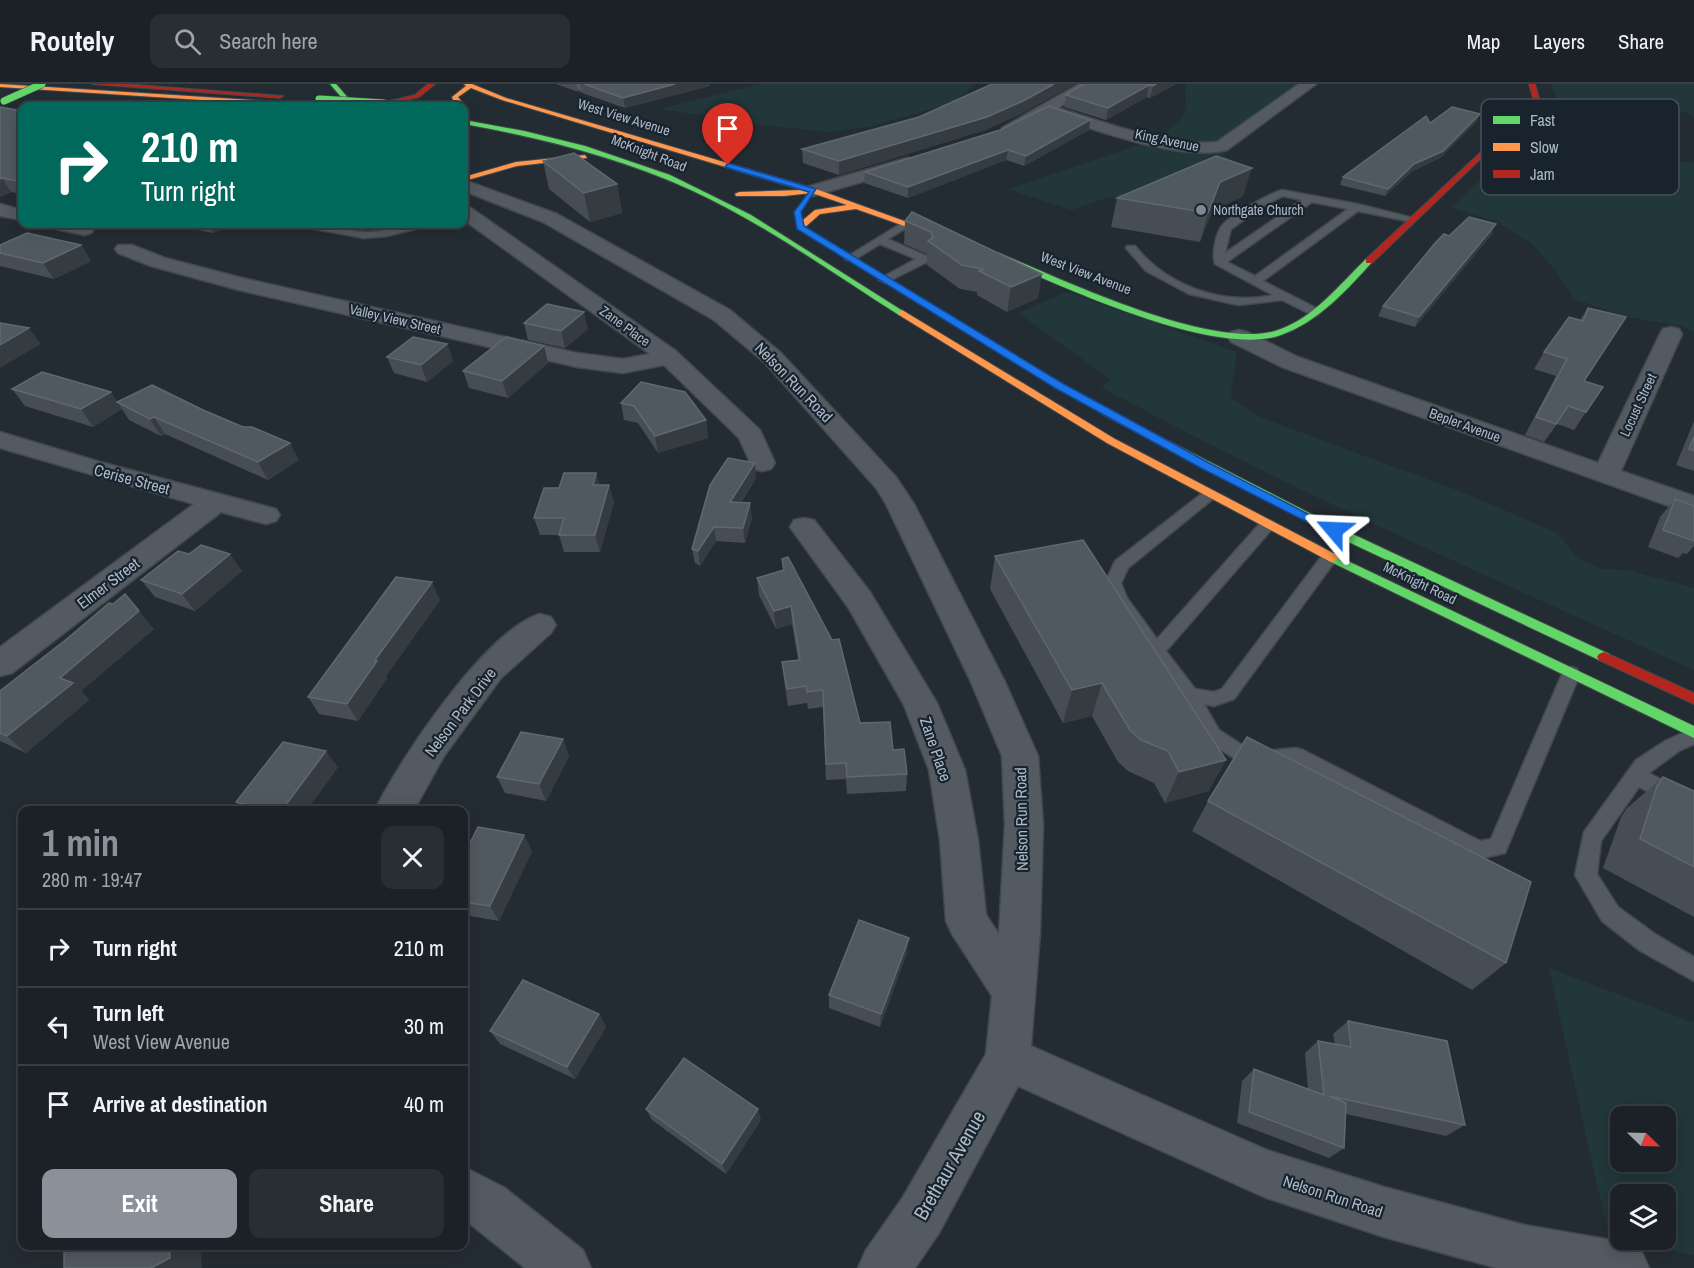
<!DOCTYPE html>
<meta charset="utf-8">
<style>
:root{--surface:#1b2126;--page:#282e32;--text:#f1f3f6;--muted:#a0a3a7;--line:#393e43;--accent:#8c9099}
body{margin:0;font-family:"Archivo Narrow",sans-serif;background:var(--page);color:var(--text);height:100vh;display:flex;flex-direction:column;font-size:22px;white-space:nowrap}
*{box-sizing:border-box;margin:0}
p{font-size:20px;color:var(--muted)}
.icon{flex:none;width:33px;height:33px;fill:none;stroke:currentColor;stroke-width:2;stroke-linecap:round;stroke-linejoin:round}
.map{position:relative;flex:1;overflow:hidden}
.drawer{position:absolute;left:18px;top:722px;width:450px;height:444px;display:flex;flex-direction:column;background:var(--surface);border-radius:12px;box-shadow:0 3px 15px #0003,0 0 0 2px var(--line)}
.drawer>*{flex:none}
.hud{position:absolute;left:18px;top:18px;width:450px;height:126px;border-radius:12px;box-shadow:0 3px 15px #0003,0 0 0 2px var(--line);background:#00695c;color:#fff;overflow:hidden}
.needle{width:39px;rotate:113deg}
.fabs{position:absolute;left:1610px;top:1022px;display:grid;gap:12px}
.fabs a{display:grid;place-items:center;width:66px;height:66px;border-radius:12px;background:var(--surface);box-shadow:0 3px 15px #0003,0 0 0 2px var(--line);font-size:30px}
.pin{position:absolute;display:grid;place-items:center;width:51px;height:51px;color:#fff;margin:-62px -26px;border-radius:50% 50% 50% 0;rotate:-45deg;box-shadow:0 0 6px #0007}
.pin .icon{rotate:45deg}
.me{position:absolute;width:66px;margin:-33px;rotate:296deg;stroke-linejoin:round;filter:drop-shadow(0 0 4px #0008)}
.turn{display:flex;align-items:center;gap:21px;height:126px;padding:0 24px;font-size:27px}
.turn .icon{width:78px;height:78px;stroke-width:2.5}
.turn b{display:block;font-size:42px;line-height:51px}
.round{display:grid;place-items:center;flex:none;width:63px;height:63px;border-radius:12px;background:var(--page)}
.head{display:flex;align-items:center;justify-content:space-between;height:102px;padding:0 24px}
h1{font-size:36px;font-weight:700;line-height:45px;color:var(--accent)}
.button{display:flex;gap:12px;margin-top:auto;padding:12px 24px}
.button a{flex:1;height:69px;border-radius:12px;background:var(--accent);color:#fff;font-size:24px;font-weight:700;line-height:69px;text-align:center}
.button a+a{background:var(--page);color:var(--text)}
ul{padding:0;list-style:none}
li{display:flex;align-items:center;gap:18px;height:78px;padding:0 24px;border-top:2px solid var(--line)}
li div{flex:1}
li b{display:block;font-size:22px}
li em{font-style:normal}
header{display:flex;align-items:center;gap:36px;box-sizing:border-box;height:84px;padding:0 30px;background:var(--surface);border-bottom:2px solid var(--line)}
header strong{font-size:28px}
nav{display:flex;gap:33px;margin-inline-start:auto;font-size:21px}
.search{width:420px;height:54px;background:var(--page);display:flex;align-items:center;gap:15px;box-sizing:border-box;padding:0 21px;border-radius:12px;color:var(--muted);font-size:22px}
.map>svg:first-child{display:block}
</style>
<header>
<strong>Routely</strong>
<div class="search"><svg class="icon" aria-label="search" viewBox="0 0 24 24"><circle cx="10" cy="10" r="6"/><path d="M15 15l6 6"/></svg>Search here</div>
<nav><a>Map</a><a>Layers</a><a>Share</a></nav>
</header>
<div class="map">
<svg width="1694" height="1184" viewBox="0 0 1694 1184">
<rect width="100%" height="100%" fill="#242c33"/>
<!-- green -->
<g fill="#213739" fill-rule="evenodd">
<path d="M760 0H976L955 18 868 43 828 48 772 42 660 25Z"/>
<path d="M1185 0H1309L1216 65 1236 80 1205 96 1104 115 1072 126 1008 105 1156 55 1181 35 1186 24Z"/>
<path d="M1551 0H1694V33L1685 28 1609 25 1558 17Z"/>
<path d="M1517 60 1596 75 1647 72 1694 79V248L1682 242 1627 233 1574 215 1556 187 1531 159 1495 137 1452 124Z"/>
<path d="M1067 208 1237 268 1230 313 1262 334 1465 409 1557 449 1578 474 1602 485 1628 486 1694 504V586C1495 495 1293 408 1101 303L1111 296 1018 229Z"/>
<path d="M1549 884 1694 939V1171L1609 1155ZM1620 1032H1665V1077H1620ZM1620 1110H1665V1155H1620Z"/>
</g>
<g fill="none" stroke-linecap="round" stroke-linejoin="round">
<!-- lane casing -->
<g stroke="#42484d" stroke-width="3">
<g id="lane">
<path d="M1282 106 1357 120 1417 135 1412 138 1358 127 1263 197 1318 225V231L1314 232 1282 216 1238 221 1189 210 1146 187 1126 164 1127 162H1135C1167 202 1223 222 1273 211L1215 180C1212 170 1215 153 1221 143 1227 133 1269 110 1282 106ZM1283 112 1302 116 1225 169 1231 145 1265 121ZM1312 118 1348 125 1255 192 1227 178Z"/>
<path d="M907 136 911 137V141L888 155 929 173V177L885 199 879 196 881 194 916 175 880 160 854 176H846L845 174Z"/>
<path d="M299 140C321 138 342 147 365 148 389 149 412 137 435 140L387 152 364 154 304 143Z"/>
<path d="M1209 406 1214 408 1216 411 1214 414 1128 484 1121 499 1127 514 1157 555 1262 437H1272L1275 441 1272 445 1166 567 1195 605 1214 608 1222 605 1324 469H1336L1338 473 1234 615 1214 622 1204 620 1219 646 1253 668 1296 664 1303 666 1480 757 1491 755 1562 590 1565 585 1571 583 1577 585 1580 590 1505 769 1478 775 1471 773 1294 680 1250 684 1205 656 1183 616 1113 520 1105 499 1115 477 1204 408Z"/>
<path d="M1694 644V660L1679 667 1649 689 1694 713V732L1639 703 1601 757 1597 790 1618 823 1655 850 1694 873V897L1639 866 1602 837 1575 791 1584 748 1636 676 1665 657Z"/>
</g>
</g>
<!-- street casing -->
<g stroke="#42484d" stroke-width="3">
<g id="street">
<path d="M570 0H613L606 4 581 7Z"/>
<path d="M1079 0H1097L1058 24C1105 38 1167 63 1217 58L1299 0H1316L1227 66C1178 78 1095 45 1046 30L1016 47 1010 49 1002 44Z"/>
<path d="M907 74 913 75 916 79 913 83 813 112 807 111 804 107 807 103Z"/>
<path d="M464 96 557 130 730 226 781 269 896 393 914 420 1005 598 1038 672 1043 741 1040 848 1031 962 1267 1066 1384 1103 1524 1141 1623 1158 1641 1166 1649 1184H1497L1384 1153 1264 1113 1018 1002 939 1149 915 1184H858L866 1166 903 1113 986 970 992 912 952 850 946 837 940 756 929 686 904 621 848 523 790 443 794 436 804 434 814 436 870 508 937 619 965 686 978 756 986 831 999 850 1005 741 1002 672 971 598 886 420 876 404 765 279 714 236 543 138 464 107Z"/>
<path d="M0 120 22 126V136L0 132Z"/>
<path d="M464 122 471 124 676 267 760 346 775 379 771 385 762 387 753 385 739 354 664 281 623 289 577 283 239 206 151 182 118 169 115 165 118 161H132L165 174 242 194 577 269 623 275 650 270 464 136Z"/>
<path d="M50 140 91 141 94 145 91 149 84 151 52 144Z"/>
<path d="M1671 243 1679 245 1682 250 1621 387 1694 412V431L1282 283 1231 258 1228 253 1231 248 1239 246 1247 248 1298 273 1598 379 1660 250 1663 245Z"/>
<path d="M0 348 100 378 276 425 280 431 276 437 266 440 221 428 12 589 0 592V563L194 420 0 364Z"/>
<path d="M540 530 551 533 556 541 551 549 501 594 444 672 414 726H375C400 675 486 546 540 530Z"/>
<path d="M464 1083 505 1104 583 1166 591 1184H525L464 1135Z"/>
</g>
</g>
<!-- fast casing -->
<g stroke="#42484d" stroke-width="2">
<g id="fast">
<path d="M330 0H336L355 22H349Z"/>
<path d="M464 36 524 47 585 62 670 91 751 131 906 229 899 231C831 188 765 140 691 106 618 73 542 54 464 40Z"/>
<path d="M993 169H999C1061 195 1214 268 1278 246 1314 234 1339 201 1366 175L1373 177C1348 205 1318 238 1281 251 1214 275 1058 200 993 173Z"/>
<path d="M1108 326 1329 439 1609 570 1611 573 1609 576H1599L1321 445 1104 331V327Z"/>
<path d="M1333 470 1694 642V654L1329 477 1327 474Z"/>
</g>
</g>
<!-- slow casing -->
<g stroke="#42484d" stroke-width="2">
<g id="slow">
<path d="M0 0 313 20 316 22H293L0 3Z"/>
<path d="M464 0H472L506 14 816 105 951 154 944 156 856 125 820 130 803 145H797V141L815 126 847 121 812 109 784 112H736L735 110 739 108 802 106 502 16 471 4 458 13 465 22H458L454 19 452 13 466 2Z"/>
<path d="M585 71 587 74 517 82 464 97V93L516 78Z"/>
<path d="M902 226 1115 355 1337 471 1339 474 1333 478 1329 477 1107 359 899 231 898 229Z"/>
</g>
</g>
<!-- jam casing -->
<g stroke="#42484d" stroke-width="2">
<g id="jam">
<path d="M93 0H124L283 12 280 14Z"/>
<path d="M428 0H435L419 13 384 21 381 19 415 11Z"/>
<path d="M1529 0H1535L1539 14 1526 35 1499 57 1372 179H1366V175L1495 55 1522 33 1533 14Z"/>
<path d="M1604 568 1694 609V620L1599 576 1597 573 1599 570Z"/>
</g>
</g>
<!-- lane -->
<use href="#lane" fill="#545a62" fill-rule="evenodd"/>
<!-- street -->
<use href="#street" fill="#545a62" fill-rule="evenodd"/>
<!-- fast -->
<use href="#fast" fill="#63d668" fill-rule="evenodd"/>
<!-- slow -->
<use href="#slow" fill="#ff974d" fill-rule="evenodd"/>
<!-- jam -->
<use href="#jam" fill="#b3261e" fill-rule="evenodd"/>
<!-- fast-bridge casing -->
<g stroke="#414950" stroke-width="8" stroke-linecap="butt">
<g id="fast-bridge">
<path d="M319 15 384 19"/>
<path d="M4 17 42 0"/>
</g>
</g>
<!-- fast-bridge -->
<use href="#fast-bridge" stroke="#63d668" stroke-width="7"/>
</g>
<!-- wall -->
<g fill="#464d54">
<path d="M556 0H576L578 8Z"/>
<path d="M580 0H709L710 2 625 24 582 9Z"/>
<path d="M1083 0H1176L1150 14 1147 13 1106 36 1064 23 1066 11Z"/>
<path d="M0 23 22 27V110L11 108 0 113Z"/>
<path d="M1021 30 985 46 839 91 803 79 802 65 919 33Z"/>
<path d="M1477 37 1440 74 1411 88 1385 112 1340 101 1343 93 1430 39Z"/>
<path d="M1089 46 1024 82 1006 76 908 114 864 99 865 88Z"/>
<path d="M543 77 617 100 622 129 590 138 549 105Z"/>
<path d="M1243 112 1212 127 1200 158 1111 143 1117 114Z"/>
<path d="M912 128 1038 214 1007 228 977 211V208L960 205 927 181V170L904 160 905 137Z"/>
<path d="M167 140H232L213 149Z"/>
<path d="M1492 150 1415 243 1378 232 1383 222 1449 152Z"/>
<path d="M0 161H81L91 177 54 195 0 182Z"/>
<path d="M1588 224 1584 297 1603 303 1574 346 1557 340 1544 358 1525 351 1556 292 1534 285 1544 268 1580 236Z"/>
<path d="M524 239 588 245 565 264 528 256Z"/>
<path d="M447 260 453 277 427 298 394 289 387 273Z"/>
<path d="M544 262 548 279 508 314 469 304 463 287Z"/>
<path d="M12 305 118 318 299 376 268 396 165 350 161 352 129 336 122 325 93 343 25 322Z"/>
<path d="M621 319 706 336 708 354 658 369 638 339 624 336Z"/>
<path d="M1694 337V387L1676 381Z"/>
<path d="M596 389 599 401 614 418 600 468H564L559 451H540L534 434 559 404Z"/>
<path d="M756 394 741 419 752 434 745 459 716 457 700 482 695 479 692 465Z"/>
<path d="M1675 415 1694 422V462L1687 470 1683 469 1678 474 1648 463 1660 433Z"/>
<path d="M995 472 1209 707 1165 719 1154 699 1128 687 1118 678 1092 632 1063 639 990 505Z"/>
<path d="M782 475 860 639 893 666 907 690 906 707 847 710 846 695 826 696 823 623 808 625 807 619 788 622 784 596 782 578 798 576 792 540 776 545 759 511 757 494 783 487Z"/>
<path d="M242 487 195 527 155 513 141 496Z"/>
<path d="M440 516 386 592 387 594 358 637 319 630 308 613Z"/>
<path d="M154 545 81 607 89 616 26 669 0 657V607Z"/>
<path d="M563 655 569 672 546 717 505 709 497 693Z"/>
<path d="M338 683 307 726H242L236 718Z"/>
<path d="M1663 693 1694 707V833L1603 784 1621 733 1627 724Z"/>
<path d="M1208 717 1506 879 1472 906 1192 747Z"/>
<path d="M532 767 499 837 464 831V771Z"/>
<path d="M907 869 880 943 829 924V911Z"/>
<path d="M599 930 606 943 575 995 500 960 490 947Z"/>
<path d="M1348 937 1465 1041 1446 1052 1346 1030 1344 1064 1329 1074 1237 1039 1242 997 1254 985 1308 1005 1305 969 1318 957 1335 960 1333 950Z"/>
<path d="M646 1025 761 1036 726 1090 652 1036Z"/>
</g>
<!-- shaded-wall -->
<g fill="#343b41">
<path d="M675 0H709L710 2 625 24 623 14Z"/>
<path d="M1054 0H1075L1021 30 985 46 839 91V77Z"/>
<path d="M1156 0H1176L1150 14 1153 2Z"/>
<path d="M1149 1 1147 13 1106 36 1108 24Z"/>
<path d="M1480 30 1477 37 1440 74 1411 88 1385 112 1388 105 1414 80Z"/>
<path d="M1090 36 1089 46 1024 82 1026 72Z"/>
<path d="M1008 66 1006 76 908 114V103Z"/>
<path d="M1252 84 1243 112 1212 127 1200 158 1208 129 1220 98Z"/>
<path d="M2 94 11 108 0 113V95Z"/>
<path d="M617 100 622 129 590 138 584 109Z"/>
<path d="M208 140H232L213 149Z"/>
<path d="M1496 140 1492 150 1415 243 1419 233Z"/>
<path d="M81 161 91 177 54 195 43 179Z"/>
<path d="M1042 190 1038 214 1007 228 1011 203Z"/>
<path d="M584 228 588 245 565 264 561 247Z"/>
<path d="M29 244 41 260 0 284V261Z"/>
<path d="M447 260 453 277 427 298 421 281Z"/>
<path d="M544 262 548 279 508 314 502 297Z"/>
<path d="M111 308 122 325 93 343 81 325Z"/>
<path d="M154 333 165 350 161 352 150 335Z"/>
<path d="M706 336 708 354 658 369 655 352Z"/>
<path d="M290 359 299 376 268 396 258 378Z"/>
<path d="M755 379 756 394 732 433 730 418Z"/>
<path d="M596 389 601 406 593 401Z"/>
<path d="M609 401 614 418 600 468 595 451Z"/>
<path d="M750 419 752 434 745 459 743 444Z"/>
<path d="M714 443 716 457 700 482 698 467Z"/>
<path d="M230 470 242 487 195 527 182 510Z"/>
<path d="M432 498 440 516 386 592 387 594 358 637 347 620 375 576Z"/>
<path d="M791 522 792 540 776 545 774 527Z"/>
<path d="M139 527 154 545 81 607 89 616 26 669 7 652 60 594Z"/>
<path d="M1102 599 1092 632 1063 639 1072 606Z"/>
<path d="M563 655 569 672 546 717 539 700Z"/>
<path d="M326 667 338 683 307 726H282Z"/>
<path d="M1226 676 1209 707 1165 719 1179 688Z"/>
<path d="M524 751 532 767 499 837 490 822Z"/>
<path d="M909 854 907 869 880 943 881 930Z"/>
<path d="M599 930 606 943 575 995 567 983Z"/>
<path d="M758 1025 761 1036 726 1090 722 1080Z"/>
<path d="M50 1161H95L79 1169Z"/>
<path d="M169 1161H200L202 1184H151Z"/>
</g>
<!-- building -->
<g fill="#515960" stroke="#5f6870" stroke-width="1.5">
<path d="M584 0H675L623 14Z"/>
<path d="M992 0H1054L1023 17 987 33 839 77 802 65 919 33Z"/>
<path d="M1083 0H1156L1153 2 1149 1 1108 24 1066 11Z"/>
<path d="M149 19 176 22H139Z"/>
<path d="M1049 22 1090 36 1026 72 1008 66 908 103 865 88 1000 46Z"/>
<path d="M0 23 22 27V98L2 94 0 95Z"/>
<path d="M1452 23 1480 30 1443 67 1414 80 1388 105 1343 93 1426 32 1430 39Z"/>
<path d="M574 69 617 100 584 109 543 77Z"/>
<path d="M1216 72 1252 84 1220 98 1208 129 1117 114Z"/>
<path d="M912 128 1042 190 1011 203 979 187 983 185 962 181 928 157 933 154 931 148 905 137Z"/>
<path d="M1469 133 1496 140 1419 233 1383 222 1436 158 1444 150 1449 152Z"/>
<path d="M27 149 81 161 43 179 0 169V161Z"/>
<path d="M547 220 584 228 561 247 524 239Z"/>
<path d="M1588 224 1626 233 1584 297 1603 303 1586 328 1568 322 1556 340 1536 333 1567 275 1544 268 1569 233 1583 237Z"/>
<path d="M0 239 29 244 0 261Z"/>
<path d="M413 253 447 260 421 281 387 273Z"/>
<path d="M506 253 544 262 502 297 463 287Z"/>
<path d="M42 288 111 308 81 325 12 305Z"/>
<path d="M641 298 685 308 706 336 655 352 634 322 621 319Z"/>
<path d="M152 301 203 326 243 343H252L290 359 258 378 154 333 150 335 117 318Z"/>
<path d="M1694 353V367L1689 365Z"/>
<path d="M728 374 755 379 730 418 750 419 743 444 714 443 698 467 692 465 710 401Z"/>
<path d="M564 389H596L593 401H609L595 451H559L564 434H534L544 404H559Z"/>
<path d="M1675 415 1694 422V457L1663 446Z"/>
<path d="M1083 456 1226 676 1179 688 1168 667 1141 656 1130 646 1102 599 1072 606 995 472Z"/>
<path d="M201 461 230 470 182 510 141 496 178 467 189 470Z"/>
<path d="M788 473 832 556 839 555 860 639 890 638 893 666 904 665 907 690 847 693 846 679 826 680 823 606 807 608 806 602 787 605 782 578 800 576 791 522 774 527 757 494 784 486 782 475Z"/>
<path d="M396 493 432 498 375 576 377 577 347 620 308 613Z"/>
<path d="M125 510 139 527 60 594 73 599 7 652 0 649V607L68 554 109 519 113 520Z"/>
<path d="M521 648 563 655 539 700 497 693Z"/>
<path d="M1247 653 1531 798 1506 879 1208 717Z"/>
<path d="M283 658 326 667 282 726H272L236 718Z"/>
<path d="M1663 693 1694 707V783L1640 755 1657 702Z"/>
<path d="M478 743 524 751 490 822 464 818V771Z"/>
<path d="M859 836 909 854 881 930 829 911Z"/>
<path d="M523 896 599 930 567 983 490 947Z"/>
<path d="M1348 937 1447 957 1465 1041 1329 1012 1346 1019 1344 1064 1249 1028 1254 985 1324 1011 1318 957 1351 963Z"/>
<path d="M684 974 758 1025 722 1080 646 1025Z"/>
<path d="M64 1161H169L170 1174 151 1184H64Z"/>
</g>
<!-- route -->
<path fill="#1a73e8" stroke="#114b97" stroke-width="1.5" d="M728 79 816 105 801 128 804 142 1062 299 1209 379 1339 446 1338 449H1329L1201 384 1055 304 797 145 794 128 809 108 725 83Z"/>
<!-- markers -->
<circle fill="#7c8893" stroke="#18232e" stroke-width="2" cx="1201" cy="126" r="6"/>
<g text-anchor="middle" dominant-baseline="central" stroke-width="4.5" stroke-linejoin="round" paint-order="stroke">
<!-- far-street labels -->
<g font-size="14" fill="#acb9c6" stroke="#18232e">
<text transform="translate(624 33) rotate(17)">West View Avenue</text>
<text transform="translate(1167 56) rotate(12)">King Avenue</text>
<text transform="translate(649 69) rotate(21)">McKnight Road</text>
<text transform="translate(1086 189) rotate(21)">West View Avenue</text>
<text transform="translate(395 235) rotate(13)">Valley View Street</text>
<text transform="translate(625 242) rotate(36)">Zane Place</text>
<text transform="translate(1638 321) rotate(-65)">Locust Street</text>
<text transform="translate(1465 341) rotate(20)">Bepler Avenue</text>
<text transform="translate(1420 499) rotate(26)">McKnight Road</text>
</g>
<!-- far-poi labels -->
<g font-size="14" fill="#acb9c6" stroke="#18232e" text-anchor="start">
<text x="1213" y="126">Northgate Church</text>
</g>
<!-- street labels -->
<g font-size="16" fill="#acb9c6" stroke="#18232e">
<text transform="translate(794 298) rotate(46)">Nelson Run Road</text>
<text transform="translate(132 395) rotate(15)">Cerise Street</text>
<text transform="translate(108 499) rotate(-37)">Elmer Street</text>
<text transform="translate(460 628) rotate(-53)">Nelson Park Drive</text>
<text transform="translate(936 665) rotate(71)">Zane Place</text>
<text transform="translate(1021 735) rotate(-91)">Nelson Run Road</text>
<text transform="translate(1333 1112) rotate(18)">Nelson Run Road</text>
</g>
<!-- near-street labels -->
<g font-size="20" fill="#acb9c6" stroke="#18232e">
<text transform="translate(949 1081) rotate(-60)">Brethaur Avenue</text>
</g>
</g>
<!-- legend -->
<rect x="1481" y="15" width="198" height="96" rx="9" fill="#18232e" stroke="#44505c" stroke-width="1.5"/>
<rect x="1493" y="32" width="27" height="8" fill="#63d668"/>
<rect x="1493" y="59" width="27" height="8" fill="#ff974d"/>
<rect x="1493" y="86" width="27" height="8" fill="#b3261e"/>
<g font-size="16" fill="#acb9c6">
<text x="1530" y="42">Fast</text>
<text x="1530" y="69">Slow</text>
<text x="1530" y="96">Jam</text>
</g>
</svg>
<div class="fabs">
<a><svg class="needle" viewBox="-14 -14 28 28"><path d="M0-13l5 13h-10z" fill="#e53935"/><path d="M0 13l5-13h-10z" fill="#a0a3a7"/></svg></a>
<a><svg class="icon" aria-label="layers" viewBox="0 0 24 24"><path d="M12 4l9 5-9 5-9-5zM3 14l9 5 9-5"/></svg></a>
</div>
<div class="pin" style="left:728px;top:81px;background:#d93025"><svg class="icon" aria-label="arrive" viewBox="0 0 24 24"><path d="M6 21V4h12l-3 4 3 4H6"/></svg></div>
<svg class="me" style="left:1334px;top:446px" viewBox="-20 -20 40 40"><path d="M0-17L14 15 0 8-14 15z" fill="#1a73e8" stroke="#fff" stroke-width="4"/></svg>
<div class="hud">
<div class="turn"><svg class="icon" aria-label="right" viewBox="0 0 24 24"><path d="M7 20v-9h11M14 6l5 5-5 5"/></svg><div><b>210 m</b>Turn right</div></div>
</div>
<section class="drawer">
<div class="head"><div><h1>1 min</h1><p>280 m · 19:47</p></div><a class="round"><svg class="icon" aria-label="close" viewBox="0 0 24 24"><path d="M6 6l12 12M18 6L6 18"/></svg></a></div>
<ul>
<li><svg class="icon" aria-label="right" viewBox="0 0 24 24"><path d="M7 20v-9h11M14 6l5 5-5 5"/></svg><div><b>Turn right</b></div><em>210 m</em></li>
<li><svg class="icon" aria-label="left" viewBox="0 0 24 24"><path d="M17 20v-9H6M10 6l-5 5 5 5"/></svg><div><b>Turn left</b><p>West View Avenue</p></div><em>30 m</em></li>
<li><svg class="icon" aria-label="arrive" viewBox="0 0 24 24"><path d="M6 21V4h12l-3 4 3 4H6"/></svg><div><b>Arrive at destination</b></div><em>40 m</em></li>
</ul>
<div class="button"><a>Exit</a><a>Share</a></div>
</section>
</div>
